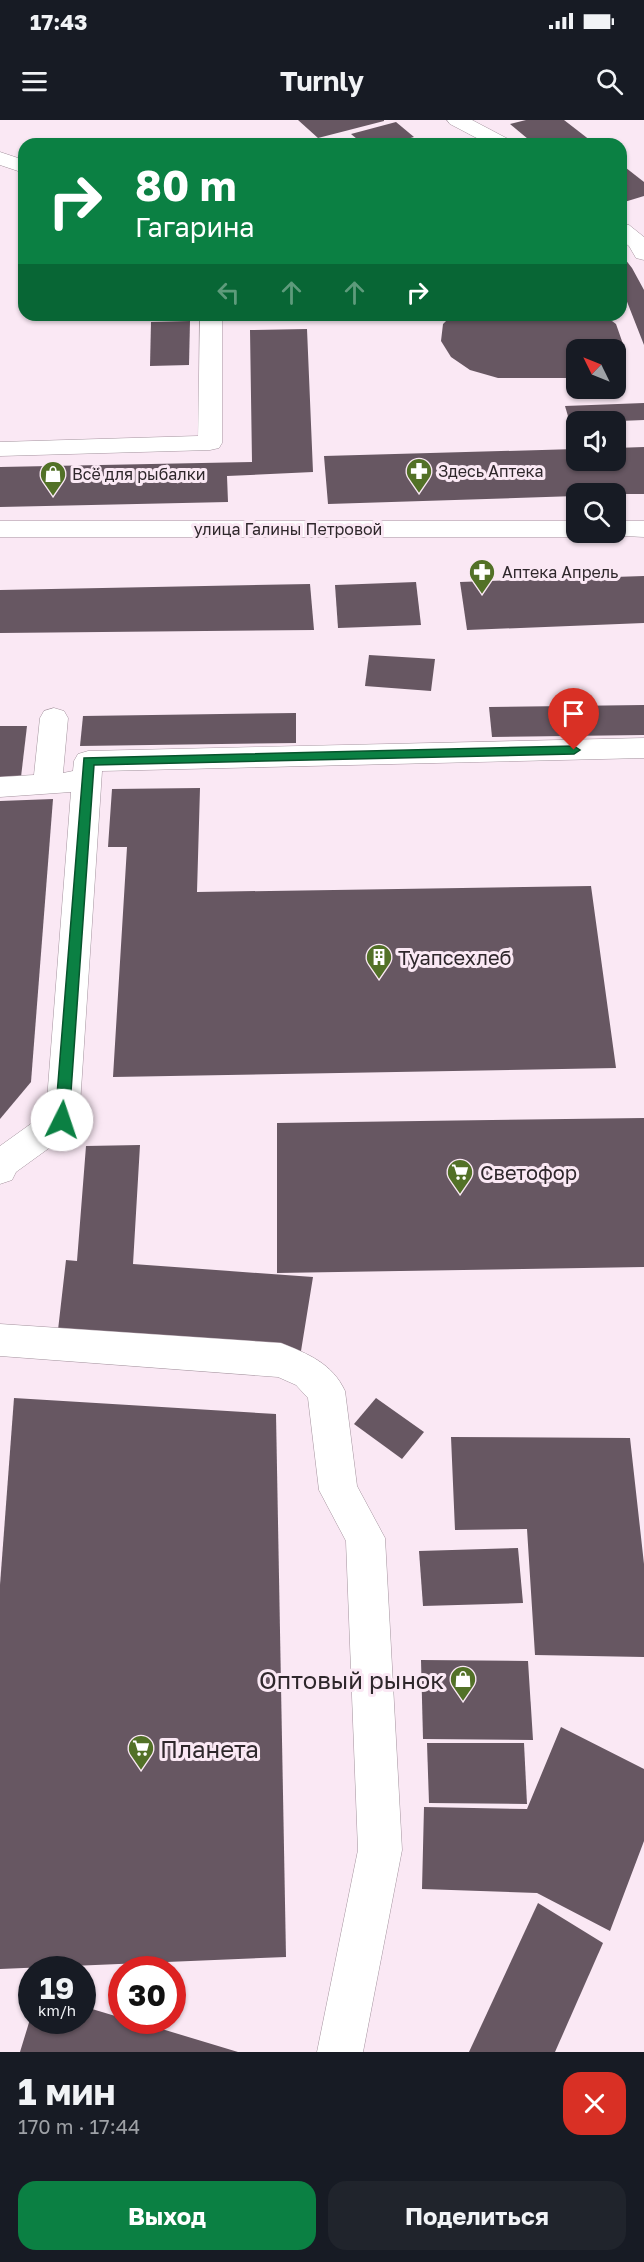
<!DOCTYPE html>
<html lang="ru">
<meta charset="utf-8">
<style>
:root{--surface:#171b24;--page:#20242c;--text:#f1f3f6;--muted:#9ea1a6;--accent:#0b8043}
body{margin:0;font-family:"Golos Text",sans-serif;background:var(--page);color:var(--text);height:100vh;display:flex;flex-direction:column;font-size:22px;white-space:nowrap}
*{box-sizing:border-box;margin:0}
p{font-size:20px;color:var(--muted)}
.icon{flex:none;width:33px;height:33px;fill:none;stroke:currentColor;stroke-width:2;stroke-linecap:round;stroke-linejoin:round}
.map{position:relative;height:1932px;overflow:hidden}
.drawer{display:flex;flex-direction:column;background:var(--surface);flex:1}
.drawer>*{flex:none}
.banner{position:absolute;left:18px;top:18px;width:609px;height:183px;border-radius:18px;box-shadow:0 2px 4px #0004;background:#0b8043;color:#fff;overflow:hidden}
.needle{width:39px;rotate:313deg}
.fabs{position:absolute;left:566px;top:219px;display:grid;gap:12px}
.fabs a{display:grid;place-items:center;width:60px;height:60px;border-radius:12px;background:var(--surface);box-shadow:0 2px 4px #0004;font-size:30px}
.speed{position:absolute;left:18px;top:1836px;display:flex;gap:12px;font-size:30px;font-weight:700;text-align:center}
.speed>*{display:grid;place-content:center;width:78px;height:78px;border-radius:50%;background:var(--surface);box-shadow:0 2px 4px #0004;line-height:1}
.speed small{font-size:15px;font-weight:400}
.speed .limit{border:9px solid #d22;background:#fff;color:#111}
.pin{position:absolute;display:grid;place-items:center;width:51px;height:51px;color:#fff;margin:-62px -26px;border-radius:50% 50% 50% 0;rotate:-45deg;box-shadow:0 0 6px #0007}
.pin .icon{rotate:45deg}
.me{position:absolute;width:66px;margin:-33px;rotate:4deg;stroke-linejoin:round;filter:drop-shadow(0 0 4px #0008)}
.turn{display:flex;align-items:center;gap:21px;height:126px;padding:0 18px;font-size:27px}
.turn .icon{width:78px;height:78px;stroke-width:2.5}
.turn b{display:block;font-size:42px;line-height:51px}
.lanes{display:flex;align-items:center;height:57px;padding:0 18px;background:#0003;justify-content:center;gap:30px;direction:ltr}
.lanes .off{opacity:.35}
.round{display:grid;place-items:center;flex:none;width:63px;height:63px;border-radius:18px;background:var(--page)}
.head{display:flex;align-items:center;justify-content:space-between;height:102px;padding:0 18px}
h1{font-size:36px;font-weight:700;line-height:45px}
.primary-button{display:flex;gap:12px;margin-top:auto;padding:12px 18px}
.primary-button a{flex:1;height:69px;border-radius:18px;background:var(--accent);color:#fff;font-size:24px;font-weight:700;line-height:69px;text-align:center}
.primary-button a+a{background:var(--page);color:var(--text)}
.status{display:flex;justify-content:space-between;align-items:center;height:42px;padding:0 30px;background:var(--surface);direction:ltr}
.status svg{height:16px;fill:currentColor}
header{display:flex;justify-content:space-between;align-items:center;height:78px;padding:0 18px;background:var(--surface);font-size:27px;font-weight:700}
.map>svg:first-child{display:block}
</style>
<div class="status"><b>17:43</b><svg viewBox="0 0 49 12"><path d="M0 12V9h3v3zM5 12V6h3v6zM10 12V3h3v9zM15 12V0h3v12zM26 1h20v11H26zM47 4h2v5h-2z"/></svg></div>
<header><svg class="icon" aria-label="menu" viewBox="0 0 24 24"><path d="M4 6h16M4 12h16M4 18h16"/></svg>Turnly<svg class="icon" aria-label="search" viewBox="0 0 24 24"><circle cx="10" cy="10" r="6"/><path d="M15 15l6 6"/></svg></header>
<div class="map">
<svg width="644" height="1932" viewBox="0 0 644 1932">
<rect width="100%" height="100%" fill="#fae8f4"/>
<!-- building -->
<g fill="#675762">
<path d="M298 0H384V1L318 18Z"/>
<path d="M526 0H564L595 24H534L510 4Z"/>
<path d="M396 2 414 17 390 24H363L351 14Z"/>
<path d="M621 44 644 62V76L621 83Z"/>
<path d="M621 134 632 148 644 170V225L624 174 621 176Z"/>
<path d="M452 195H604L616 204 623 224 615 237V230H576V256L569 258H498L470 250 451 237 441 221 443 204Z"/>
<path d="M190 201 189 245 150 246 151 202Z"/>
<path d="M307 209 313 352 227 356 228 382 0 387V347L252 342 250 210Z"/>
<path d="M644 283V300L570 303 565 286Z"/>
<path d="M644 327V374H576V376L328 384 324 336 576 329V340H615V328Z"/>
<path d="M644 456V503L467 510 460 462Z"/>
<path d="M416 462 421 505 338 508 335 465Z"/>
<path d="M310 464 314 510 0 513V470Z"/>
<path d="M369 535 435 539 431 571 365 566Z"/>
<path d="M644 585V615L492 617 489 587Z"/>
<path d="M296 593V623L80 626 83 596Z"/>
<path d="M0 606H27L21 657H0Z"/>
<path d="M200 668 197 772 591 766 616 948 113 957 127 727H108L112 669Z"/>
<path d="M53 679 31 962 0 999V681Z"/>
<path d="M644 998V1147L277 1153V1003Z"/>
<path d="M140 1025 133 1144 313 1157 301 1231 58 1210 66 1140 77 1141 86 1026Z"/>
<path d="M14 1278 276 1294 286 1837 0 1849V1465Z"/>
<path d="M376 1278 424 1312 402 1339 354 1304Z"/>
<path d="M451 1317 630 1318 644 1444V1537L535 1535 527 1409 455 1410Z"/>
<path d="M518 1428 523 1483 423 1486 419 1431Z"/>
<path d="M421 1540 528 1541 533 1620 423 1619Z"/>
<path d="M561 1607 644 1649V1721L610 1811 537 1773 422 1769 424 1687 527 1689Z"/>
<path d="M427 1623H524L527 1684 429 1683Z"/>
<path d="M538 1783 603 1823 555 1932H469Z"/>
<path d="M82 1886 122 1898V1900H132L238 1932H20L31 1896 32 1900H82Z"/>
</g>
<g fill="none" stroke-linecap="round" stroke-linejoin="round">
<!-- minor casing -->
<g stroke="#a4939e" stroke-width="1">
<g id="minor">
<path d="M447 0H472L510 20 513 24H488L450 4Z"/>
<path d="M0 32 24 40V53L0 45Z"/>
<path d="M621 104 629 105 644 117V140L636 138 629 126 621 120Z"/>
<path d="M200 195H222V323L219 328 210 330 0 336V322L198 316Z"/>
<path d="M0 401H576V412H586L576 417H0Z"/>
<path d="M615 401H644V417L606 415 605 412H615Z"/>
<path d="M54 588 64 591 68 598 63 653 73 651 74 641 78 634 88 631 644 618V638L102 651 79 1000 74 1010 16 1052 12 1060 0 1064V1026L46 993 71 672 0 677V657L34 655 40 598 44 591Z"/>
<path d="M0 1204 281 1223C308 1234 332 1243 345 1271L357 1366 385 1418 402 1730 363 1932H317L358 1730 346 1421 319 1370 308 1278 296 1265 278 1257 0 1236Z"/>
</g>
</g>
<!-- minor -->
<use href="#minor" fill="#fff" fill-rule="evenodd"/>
</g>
<!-- route -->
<path fill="#0b8043" stroke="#07532c" stroke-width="1.5" d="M574 626 580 630 574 634 94 645 69 1000 67 1004H57L55 1000 84 638Z"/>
<!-- icons -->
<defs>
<g id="pharmacy-pin" transform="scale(1.35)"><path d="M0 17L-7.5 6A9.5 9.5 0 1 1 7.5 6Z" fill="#527127" stroke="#fae8f4"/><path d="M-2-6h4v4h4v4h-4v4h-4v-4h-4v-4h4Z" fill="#fff"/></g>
<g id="shop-pin" transform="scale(1.35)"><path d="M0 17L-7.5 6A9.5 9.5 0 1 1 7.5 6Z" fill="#527127" stroke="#fae8f4"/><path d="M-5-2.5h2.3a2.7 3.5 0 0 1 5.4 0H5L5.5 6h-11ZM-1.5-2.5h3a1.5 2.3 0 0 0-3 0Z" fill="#fff"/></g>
<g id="building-pin" transform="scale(1.35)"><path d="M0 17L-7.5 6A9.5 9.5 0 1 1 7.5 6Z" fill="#527127" stroke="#fae8f4"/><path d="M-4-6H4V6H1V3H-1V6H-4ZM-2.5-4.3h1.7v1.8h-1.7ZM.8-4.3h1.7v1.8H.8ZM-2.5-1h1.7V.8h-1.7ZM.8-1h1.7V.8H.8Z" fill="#fff"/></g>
<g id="supermarket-pin" transform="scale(1.35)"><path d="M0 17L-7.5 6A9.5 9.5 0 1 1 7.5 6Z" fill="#527127" stroke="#fae8f4"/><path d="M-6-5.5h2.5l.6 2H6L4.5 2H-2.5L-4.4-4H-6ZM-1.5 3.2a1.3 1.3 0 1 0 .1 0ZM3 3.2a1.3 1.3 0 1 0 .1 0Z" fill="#fff"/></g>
</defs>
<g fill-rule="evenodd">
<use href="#pharmacy-pin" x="419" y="351"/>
<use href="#shop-pin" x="53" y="354"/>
<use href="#pharmacy-pin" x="482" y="452"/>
<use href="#building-pin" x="379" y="837"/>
<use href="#supermarket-pin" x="460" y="1052"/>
<use href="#shop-pin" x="463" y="1559"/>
<use href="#supermarket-pin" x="141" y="1628"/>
</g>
<g text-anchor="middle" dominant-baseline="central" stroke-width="6" stroke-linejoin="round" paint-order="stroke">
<!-- far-poi labels -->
<g font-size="16" fill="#2e272b" stroke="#fae8f4" text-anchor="start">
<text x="438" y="351">Здесь Аптека</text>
<text x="72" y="354">Всё для рыбалки</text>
<text x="502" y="452">Аптека Апрель</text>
</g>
<!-- far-street labels -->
<g font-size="16" fill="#2e272b" stroke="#fae8f4">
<text x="288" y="409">улица Галины Петровой</text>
</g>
<!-- poi labels -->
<g font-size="20" fill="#2e272b" stroke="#fae8f4" text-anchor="start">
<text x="398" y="837">Туапсехлеб</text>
<text x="480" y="1052">Светофор</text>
</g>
<!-- near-poi labels -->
<g font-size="24" fill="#2e272b" stroke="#fae8f4" text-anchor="end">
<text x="444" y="1559">Оптовый рынок</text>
<text x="160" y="1628" text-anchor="start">Планета</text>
</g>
</g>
</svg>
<div class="fabs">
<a><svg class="needle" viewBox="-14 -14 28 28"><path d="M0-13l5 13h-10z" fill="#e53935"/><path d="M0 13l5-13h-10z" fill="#9ea1a6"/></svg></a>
<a><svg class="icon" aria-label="sound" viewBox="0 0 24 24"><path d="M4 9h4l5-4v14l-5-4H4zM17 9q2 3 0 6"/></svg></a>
<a><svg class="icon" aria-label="search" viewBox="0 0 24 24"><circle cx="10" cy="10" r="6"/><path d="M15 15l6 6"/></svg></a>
</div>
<div class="speed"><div>19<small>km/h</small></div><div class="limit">30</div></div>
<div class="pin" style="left:574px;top:630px;background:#d93025"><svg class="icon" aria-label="arrive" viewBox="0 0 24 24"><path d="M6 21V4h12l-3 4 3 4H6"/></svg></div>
<svg class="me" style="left:62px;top:1000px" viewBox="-20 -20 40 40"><circle r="19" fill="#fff"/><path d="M0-13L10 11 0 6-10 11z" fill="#0b8043"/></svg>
<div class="banner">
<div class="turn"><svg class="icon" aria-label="right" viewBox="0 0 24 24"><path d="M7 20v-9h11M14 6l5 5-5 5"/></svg><div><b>80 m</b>Гагарина</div></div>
<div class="lanes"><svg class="icon off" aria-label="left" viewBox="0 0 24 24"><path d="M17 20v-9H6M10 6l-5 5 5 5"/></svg><svg class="icon off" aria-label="ahead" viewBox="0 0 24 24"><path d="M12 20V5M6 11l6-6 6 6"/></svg><svg class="icon off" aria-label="ahead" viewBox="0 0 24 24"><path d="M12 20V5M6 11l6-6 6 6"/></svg><svg class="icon" aria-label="right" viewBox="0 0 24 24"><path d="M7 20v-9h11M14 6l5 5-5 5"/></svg></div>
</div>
</div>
<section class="drawer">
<div class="head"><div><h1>1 мин</h1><p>170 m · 17:44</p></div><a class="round" style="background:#d93025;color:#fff"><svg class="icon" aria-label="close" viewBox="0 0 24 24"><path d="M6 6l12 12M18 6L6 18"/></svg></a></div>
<div class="primary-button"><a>Выход</a><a>Поделиться</a></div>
</section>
